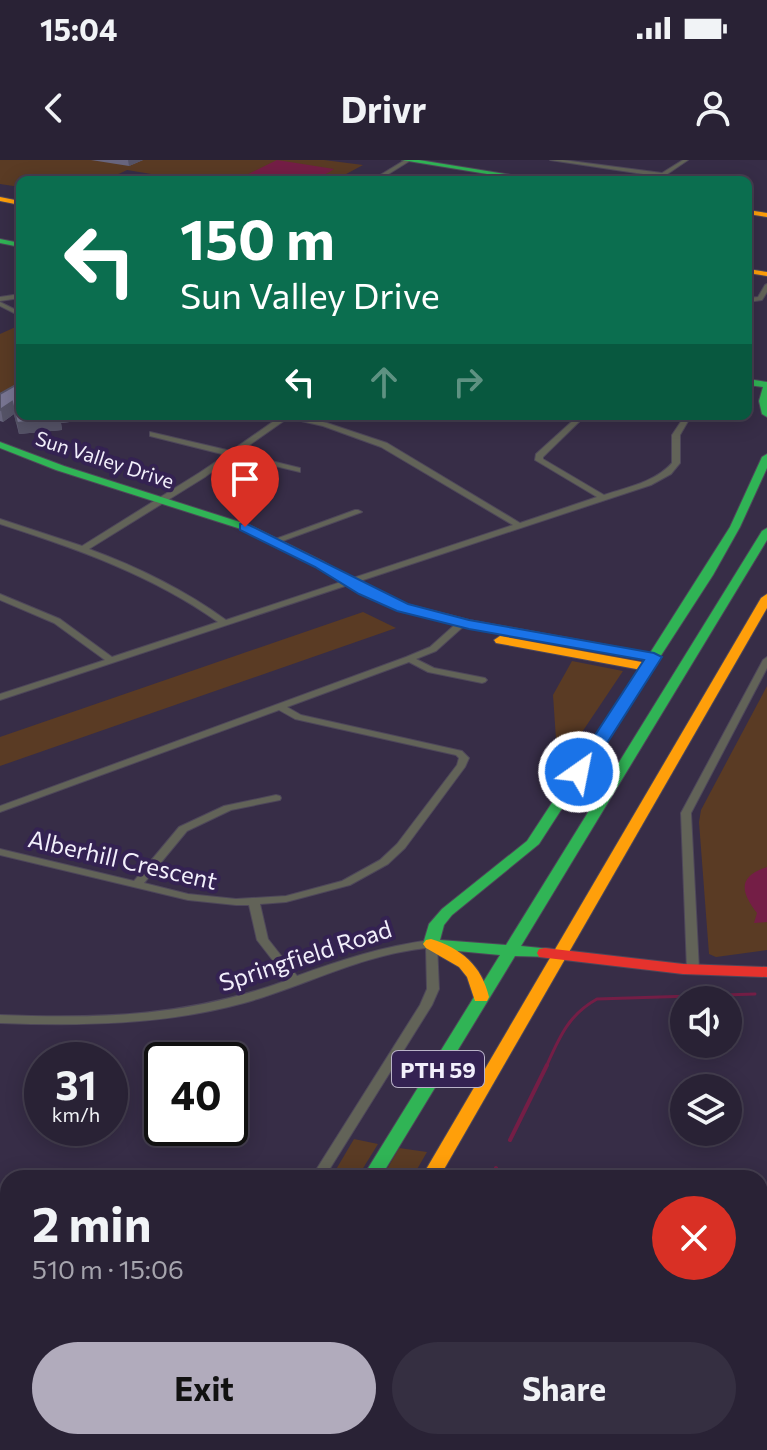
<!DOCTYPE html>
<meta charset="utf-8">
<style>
:root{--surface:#292235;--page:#352f41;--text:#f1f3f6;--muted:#a5a4ad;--line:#453f50;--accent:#b1abbc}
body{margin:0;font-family:Commissioner,sans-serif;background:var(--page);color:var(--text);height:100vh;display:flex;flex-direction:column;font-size:30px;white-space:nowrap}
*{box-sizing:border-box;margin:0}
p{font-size:26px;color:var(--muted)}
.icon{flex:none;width:44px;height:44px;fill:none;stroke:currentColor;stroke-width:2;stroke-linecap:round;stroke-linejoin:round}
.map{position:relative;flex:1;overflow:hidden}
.side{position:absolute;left:0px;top:1010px;width:768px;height:280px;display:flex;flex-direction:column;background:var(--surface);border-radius:24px 24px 0 0;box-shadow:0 4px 20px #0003,0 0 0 2px var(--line)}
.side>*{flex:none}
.guide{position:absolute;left:16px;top:16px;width:736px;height:244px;border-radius:12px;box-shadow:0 4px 20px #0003,0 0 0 2px var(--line);background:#0b6e4f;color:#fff;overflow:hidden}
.buttons{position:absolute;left:670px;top:826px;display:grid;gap:16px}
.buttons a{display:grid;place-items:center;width:72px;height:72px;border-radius:50%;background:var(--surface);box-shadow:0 4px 20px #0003,0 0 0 2px var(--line);font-size:40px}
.speed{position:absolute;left:24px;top:882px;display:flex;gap:16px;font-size:40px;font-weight:700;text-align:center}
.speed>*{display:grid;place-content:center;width:104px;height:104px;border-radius:50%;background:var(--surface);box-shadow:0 4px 20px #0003,0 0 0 2px var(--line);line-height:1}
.speed small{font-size:20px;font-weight:400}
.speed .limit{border:4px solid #111;border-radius:12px;background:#fff;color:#111}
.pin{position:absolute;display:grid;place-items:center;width:68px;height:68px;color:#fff;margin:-82px -34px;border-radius:50% 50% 50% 0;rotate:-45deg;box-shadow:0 0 8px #0007}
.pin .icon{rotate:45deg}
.me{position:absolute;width:88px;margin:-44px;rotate:33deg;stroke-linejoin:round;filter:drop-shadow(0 0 6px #0008)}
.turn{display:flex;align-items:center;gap:28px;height:168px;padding:0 32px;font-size:36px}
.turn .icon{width:104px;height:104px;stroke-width:2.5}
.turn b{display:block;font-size:56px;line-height:68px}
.lanes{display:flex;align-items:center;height:76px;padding:0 32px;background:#0003;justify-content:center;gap:40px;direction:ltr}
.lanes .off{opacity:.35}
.round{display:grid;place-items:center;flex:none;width:84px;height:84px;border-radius:42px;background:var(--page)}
.overview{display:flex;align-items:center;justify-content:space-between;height:136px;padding:0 32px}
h1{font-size:48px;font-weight:700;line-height:60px}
.button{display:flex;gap:16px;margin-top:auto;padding:16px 32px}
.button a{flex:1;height:92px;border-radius:48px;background:var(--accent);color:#111;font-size:32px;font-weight:700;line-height:92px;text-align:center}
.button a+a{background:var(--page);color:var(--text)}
.status{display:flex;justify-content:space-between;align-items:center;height:56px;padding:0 40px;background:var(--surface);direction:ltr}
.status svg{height:22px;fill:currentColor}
header{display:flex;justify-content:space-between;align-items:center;height:104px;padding:0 32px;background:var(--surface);font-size:36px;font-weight:700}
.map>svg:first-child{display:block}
</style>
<div class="status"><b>15:04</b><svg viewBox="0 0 49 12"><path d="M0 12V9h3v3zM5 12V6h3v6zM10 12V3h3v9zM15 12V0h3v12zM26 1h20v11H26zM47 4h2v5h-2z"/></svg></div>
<header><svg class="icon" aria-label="back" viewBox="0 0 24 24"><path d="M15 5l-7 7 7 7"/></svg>Drivr<svg class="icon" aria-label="person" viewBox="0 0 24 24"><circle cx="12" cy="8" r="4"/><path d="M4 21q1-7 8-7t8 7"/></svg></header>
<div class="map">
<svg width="767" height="1290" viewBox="0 0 767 1290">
<rect width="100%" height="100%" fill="#372d47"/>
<!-- green -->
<g fill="#5a3b24">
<path d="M0 0H324L363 5 335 20H187L127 10 106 20H20V27L0 24Z"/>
<path d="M20 165V229L0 235V174Z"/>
<path d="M363 452 396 468 0 606V577Z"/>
<path d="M572 501 623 511 558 608 553 535Z"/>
<path d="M767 526V790L716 797 709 794 699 662 701 650Z"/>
<path d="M354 979 378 984 357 1018H331Z"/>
<path d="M399 988 427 992 412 1018H382Z"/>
<path d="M0 1076 8 1080V1227L0 1228Z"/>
<path d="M0 1235H8V1282H119L120 1290H0Z"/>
</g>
<!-- water -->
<g fill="#741e46">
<path d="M277 0 334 9C309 28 266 20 236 20Z"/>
<path d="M767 707V762L754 763 757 753C741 732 737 717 767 707Z"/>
</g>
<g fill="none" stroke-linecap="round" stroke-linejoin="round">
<!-- stream-far1 -->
<path stroke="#741e46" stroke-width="3" d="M546 907C559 878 568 855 597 839L755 834"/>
<!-- stream -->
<g stroke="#741e46" stroke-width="4">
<path d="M510 980 547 905"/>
<path d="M491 1018 496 1008"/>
<path d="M0 1103 8 1107"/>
<path d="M356 1282 373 1290"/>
<path d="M335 1290 341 1282"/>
</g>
<!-- street casing -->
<g stroke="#4e475a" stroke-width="2">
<g id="street">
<path d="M405 0H411L379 20H372Z"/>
<path d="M550 0H563L662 13 683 0H688L663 17Z"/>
<path d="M767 124V132L762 140 748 142V138L758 137 765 125Z"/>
<path d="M20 134V138L0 141V137Z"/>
<path d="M0 142 20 152V156L0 146Z"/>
<path d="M281 256H298L327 263 387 283 520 363 597 337 535 300 536 294 578 256H585L543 297V299L604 335C628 327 655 322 672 303V275L682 260 665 256H691L680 275V303L671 314 651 325 0 540V534L105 500 54 463 0 440V434L60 459 112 497 218 462C152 415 77 389 0 364V359L82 386 199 313 226 295 150 276V272L231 291ZM288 258 323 266 381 287 513 365 226 460C183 429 138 407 89 389L205 317 233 296 300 312V308L238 293Z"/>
<path d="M438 256H472L454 261Z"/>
<path d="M355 350H358L362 352 277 383H274L270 381Z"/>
<path d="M462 460 466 463 465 465 436 491 416 499 434 508 485 518 487 520 485 522 482 523 428 512 409 502 287 547 301 555 462 591 469 598 465 607 405 688 388 704 350 725 286 742 260 744 268 779 297 816C341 800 384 786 431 780L435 781 437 784 439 829 432 845 324 1018H311L420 845 427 829 426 788C361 795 305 826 244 843 164 865 82 866 0 863V855C104 859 189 856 288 820L257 780 249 745H236L188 740 0 695V689L134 721 179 667 224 646 276 635 280 636 281 638 280 640 231 650 187 671 144 723 188 734 236 739 286 736 342 721 380 700 397 684 457 605 459 598 456 595 295 559 279 550 0 652V646L406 497 430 487 459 461Z"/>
<path d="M767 497V508L691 653 699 810 697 813H689L687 810 681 653 763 500Z"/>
<path d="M373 1282H390L385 1290H368Z"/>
<path d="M502 1282H535L545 1285 548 1290H515L505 1287Z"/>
</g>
</g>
<!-- fast casing -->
<g stroke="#4e475a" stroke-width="2">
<g id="fast">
<path d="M402 0H419L542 20H524Z"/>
<path d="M0 79 20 83V87L0 83Z"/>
<path d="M748 219 767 222V257L762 254 759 241 763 227 748 225Z"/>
<path d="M0 282 64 306 249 365 324 402 368 429 406 444 469 460 650 493 730 367 762 297 767 294V308L740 367 713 415 539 684 452 755 444 765 440 780 506 785 762 371 767 368V380L521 786 551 789 553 793 551 797 515 796 380 1018H362L500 795 426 788 423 784 429 764 442 749 527 681 646 499 469 468 398 450 360 433 316 406 241 369 56 310 0 288Z"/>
<path d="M209 1282H231L227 1290H205Z"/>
</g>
</g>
<!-- slow casing -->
<g stroke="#4e475a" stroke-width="2">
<g id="slow">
<path d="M0 37 20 41V45L0 41Z"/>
<path d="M748 50 767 53V57L748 54Z"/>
<path d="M748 109 767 112V116L748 113Z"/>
<path d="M767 434V448L439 1018H421L761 438Z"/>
<path d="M500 476 647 503 653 507 647 511 496 483 494 480Z"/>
<path d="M431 779C461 788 482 806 489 837L487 841H475L467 817 459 807 426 788 423 784 426 780Z"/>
<path d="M187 1282H210L205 1290H182Z"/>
</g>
</g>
<!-- jam casing -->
<g stroke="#4e475a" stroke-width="2">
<g id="jam">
<path d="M545 788 683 804 767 807V817L683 814 539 797 537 793 539 789Z"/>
<path d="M274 1282H296L293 1290H271Z"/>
</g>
</g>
<!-- street -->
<use href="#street" fill="#626358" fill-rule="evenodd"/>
<!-- fast -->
<use href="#fast" fill="#30b455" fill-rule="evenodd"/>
<!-- slow -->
<use href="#slow" fill="#ff9f0a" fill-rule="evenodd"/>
<!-- jam -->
<use href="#jam" fill="#e5322d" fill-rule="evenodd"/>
</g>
<!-- wall -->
<g fill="#68657e">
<path d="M91 0H143L129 6Z"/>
<path d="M0 234 78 261 61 263 62 270 19 274 14 254 3 262 0 261Z"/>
</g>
<!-- shaded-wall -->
<g fill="#555367">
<path d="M128 0H143L129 6Z"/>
<path d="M12 242 14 254 3 262 1 250Z"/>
<path d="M59 256H78V261L61 263 62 270 19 274 17 263Z"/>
</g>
<!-- building -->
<path fill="#797693" stroke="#555367" stroke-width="2" d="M14 226 20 227V256H60L61 258 17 263 12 242 0 250V234Z"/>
<!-- route -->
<path fill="#1a73e8" stroke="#114b97" stroke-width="2" d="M245 363 408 444 469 460 654 493 662 497 586 616H573L571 612 644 500 469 469 397 451 359 434 315 407 240 370V364Z"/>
<g text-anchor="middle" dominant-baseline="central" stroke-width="8" stroke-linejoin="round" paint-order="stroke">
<!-- far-street labels -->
<g font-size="20" fill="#f2effb" stroke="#342252">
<text transform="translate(105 299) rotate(18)">Sun Valley Drive</text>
</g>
<!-- shield labels -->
<rect fill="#342252" stroke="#b9b2c8" stroke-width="2" x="392" y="891" width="92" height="36" rx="6"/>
<g font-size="22" font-weight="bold" fill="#f2effb">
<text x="438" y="909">PTH 59</text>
</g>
<!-- street labels -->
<g font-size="24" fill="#f2effb" stroke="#342252">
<text transform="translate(123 699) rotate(13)">Alberhill Crescent</text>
<text transform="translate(305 795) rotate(-18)">Springfield Road</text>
</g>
</g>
</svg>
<div class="buttons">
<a><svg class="icon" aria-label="sound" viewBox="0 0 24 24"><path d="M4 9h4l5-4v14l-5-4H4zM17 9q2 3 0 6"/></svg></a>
<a><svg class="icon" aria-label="layers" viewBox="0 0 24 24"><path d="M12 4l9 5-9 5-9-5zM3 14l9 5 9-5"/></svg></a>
</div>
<div class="speed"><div>31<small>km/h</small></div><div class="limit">40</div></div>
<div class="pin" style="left:245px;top:367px;background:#d93025"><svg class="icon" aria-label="arrive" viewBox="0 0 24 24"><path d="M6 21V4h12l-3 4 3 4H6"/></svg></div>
<svg class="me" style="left:579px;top:612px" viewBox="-20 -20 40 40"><circle r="17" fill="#1a73e8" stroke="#fff" stroke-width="3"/><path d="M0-11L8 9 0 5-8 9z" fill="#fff"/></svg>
<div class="guide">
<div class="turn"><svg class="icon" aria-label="left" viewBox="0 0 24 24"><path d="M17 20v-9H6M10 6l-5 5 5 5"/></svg><div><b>150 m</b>Sun Valley Drive</div></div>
<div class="lanes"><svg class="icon" aria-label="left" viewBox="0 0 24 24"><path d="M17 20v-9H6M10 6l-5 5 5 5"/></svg><svg class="icon off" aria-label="ahead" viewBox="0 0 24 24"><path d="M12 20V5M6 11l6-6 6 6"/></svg><svg class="icon off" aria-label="right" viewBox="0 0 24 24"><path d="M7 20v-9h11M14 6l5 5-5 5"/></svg></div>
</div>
<section class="side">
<div class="overview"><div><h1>2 min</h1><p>510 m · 15:06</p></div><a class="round" style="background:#d93025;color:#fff"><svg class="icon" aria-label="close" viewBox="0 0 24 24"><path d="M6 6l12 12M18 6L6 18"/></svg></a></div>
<div class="button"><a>Exit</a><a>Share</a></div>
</section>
</div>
